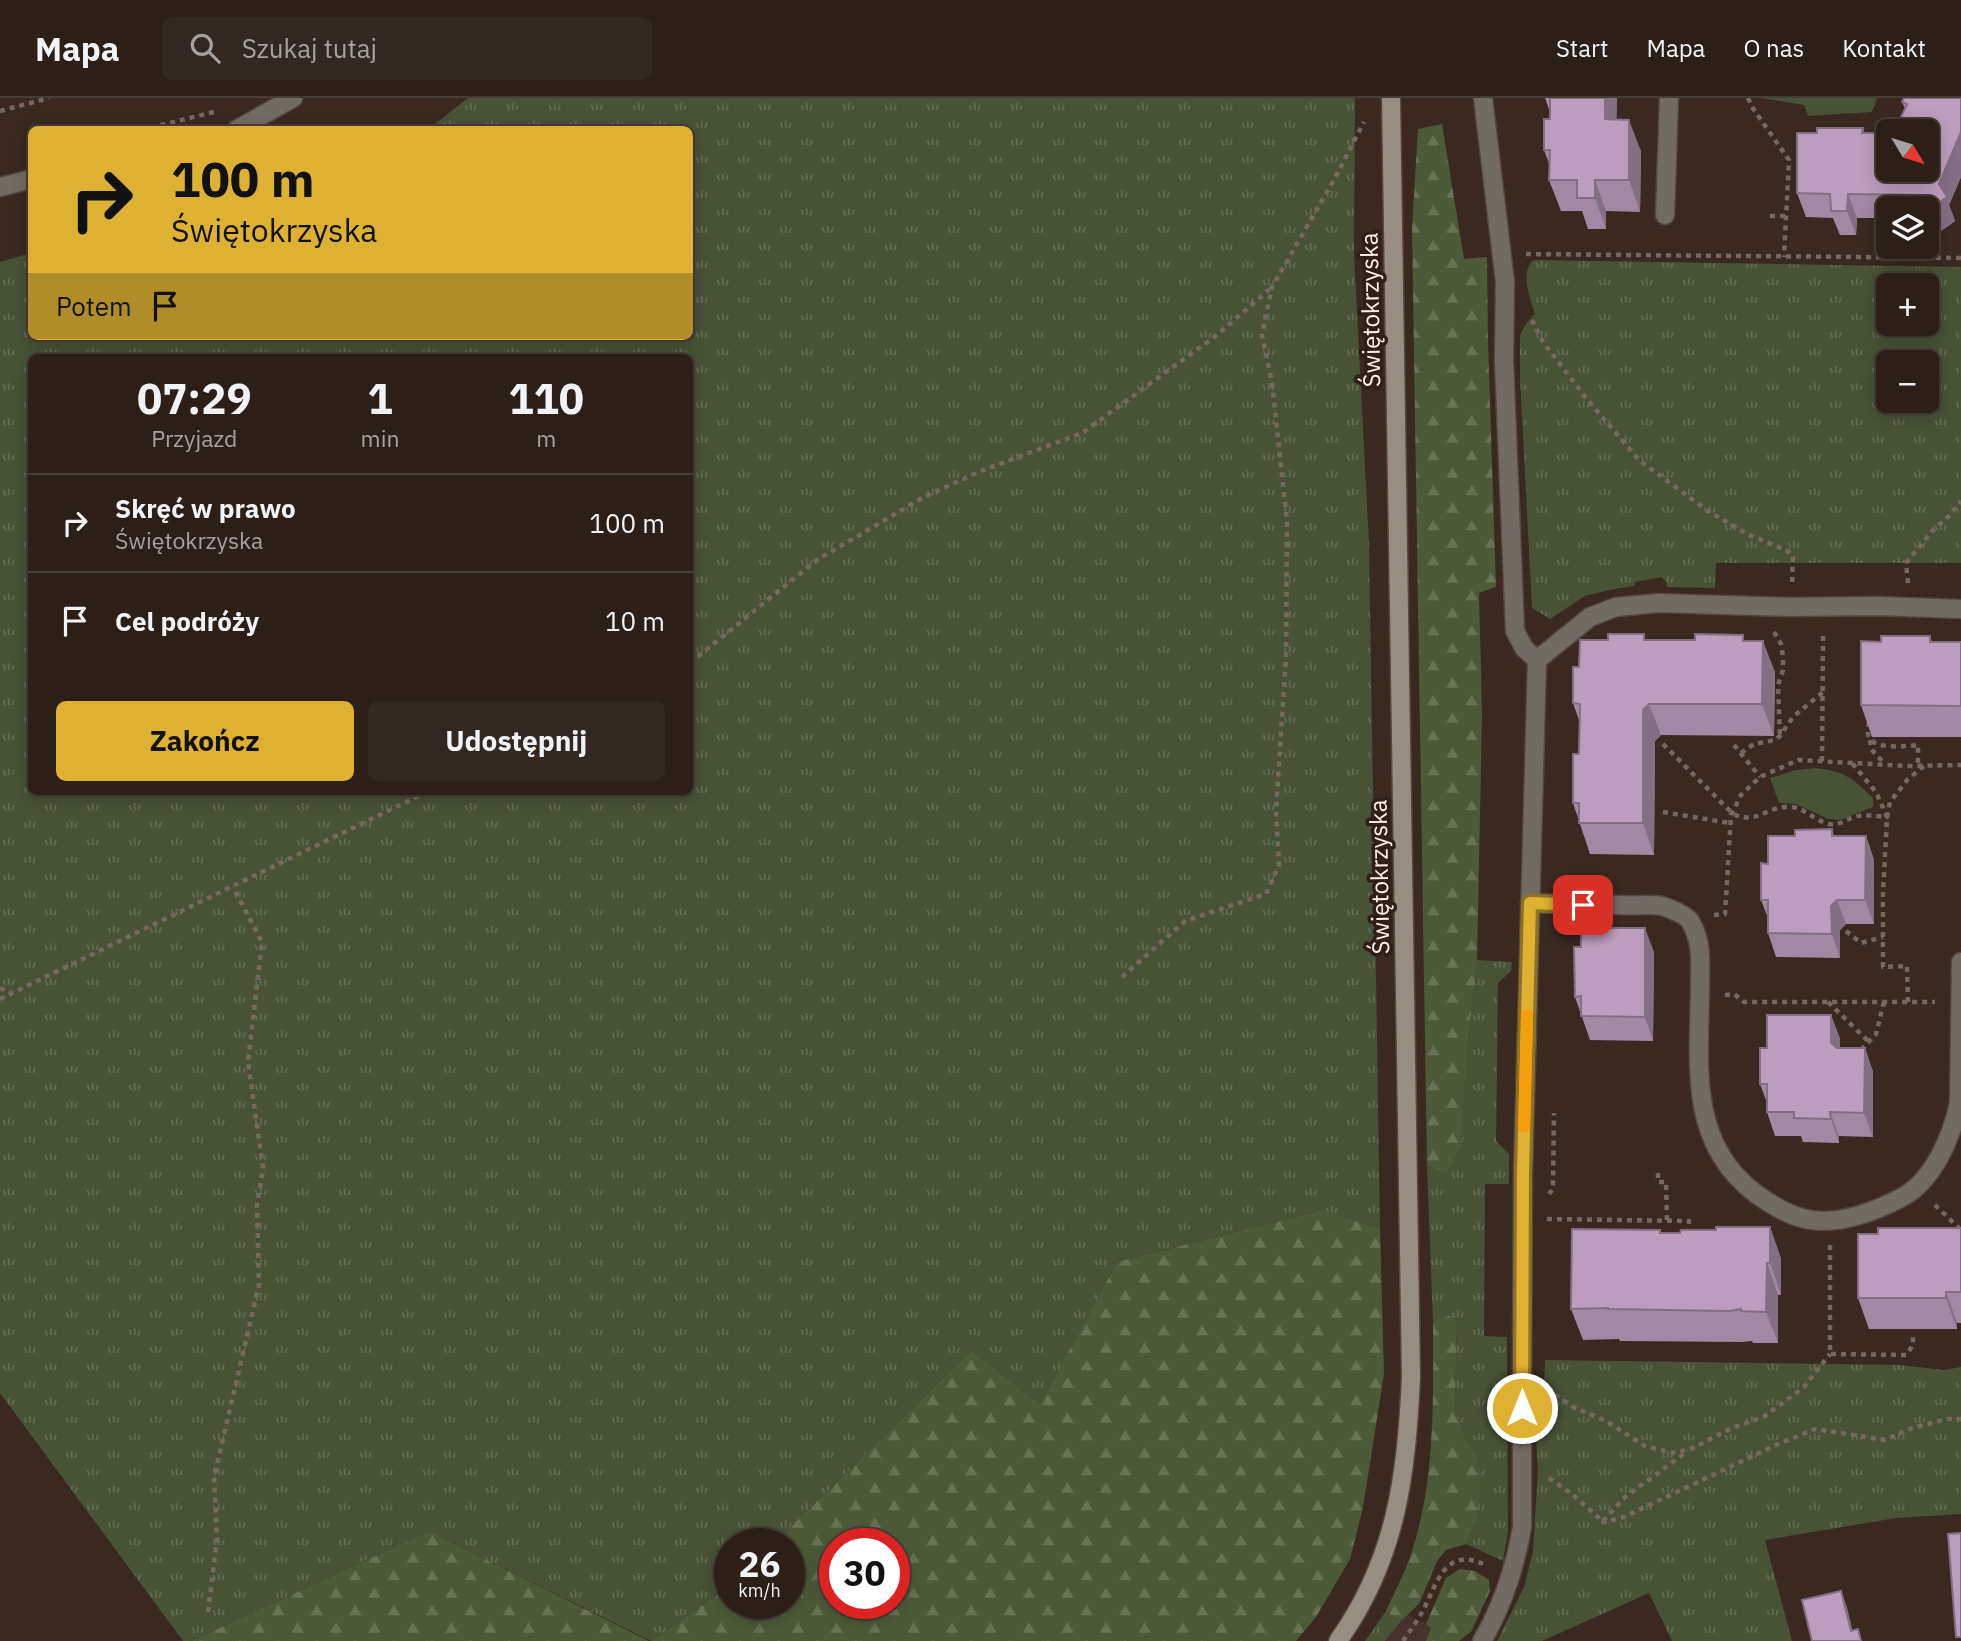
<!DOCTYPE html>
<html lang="pl">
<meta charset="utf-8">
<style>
:root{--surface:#2b1f18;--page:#332721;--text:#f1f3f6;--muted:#a6a2a2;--line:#473d37;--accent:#deb133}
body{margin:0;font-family:"IBM Plex Sans",sans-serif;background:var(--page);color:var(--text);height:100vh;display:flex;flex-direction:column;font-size:26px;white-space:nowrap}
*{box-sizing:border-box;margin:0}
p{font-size:23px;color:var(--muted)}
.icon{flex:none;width:38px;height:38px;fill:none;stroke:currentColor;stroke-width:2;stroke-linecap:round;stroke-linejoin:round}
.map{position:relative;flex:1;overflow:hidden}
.details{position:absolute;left:28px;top:256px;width:665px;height:441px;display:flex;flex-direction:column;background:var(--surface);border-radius:10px;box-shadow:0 4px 18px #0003,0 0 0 2px var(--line)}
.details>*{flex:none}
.banner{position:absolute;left:28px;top:28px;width:665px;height:214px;border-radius:10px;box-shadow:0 4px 18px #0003,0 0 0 2px var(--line);background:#deb133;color:#111;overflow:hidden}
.needle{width:46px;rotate:128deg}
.buttons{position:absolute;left:1876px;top:21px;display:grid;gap:14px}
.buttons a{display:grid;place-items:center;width:63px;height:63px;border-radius:10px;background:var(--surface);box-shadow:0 4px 18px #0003,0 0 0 2px var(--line);font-size:35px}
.speed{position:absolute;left:714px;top:1430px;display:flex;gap:14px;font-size:35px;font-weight:700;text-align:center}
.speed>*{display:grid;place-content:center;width:91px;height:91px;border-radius:50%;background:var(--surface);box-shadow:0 4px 18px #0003,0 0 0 2px var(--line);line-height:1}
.speed small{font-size:18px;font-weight:400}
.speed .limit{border:10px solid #d22;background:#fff;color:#111}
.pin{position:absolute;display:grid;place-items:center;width:60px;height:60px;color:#fff;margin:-30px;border-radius:14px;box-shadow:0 4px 10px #0006}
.me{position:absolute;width:77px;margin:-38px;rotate:0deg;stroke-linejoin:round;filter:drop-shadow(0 0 5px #0008)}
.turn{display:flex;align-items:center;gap:24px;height:147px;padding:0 28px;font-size:32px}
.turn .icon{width:91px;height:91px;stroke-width:2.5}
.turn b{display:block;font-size:49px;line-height:60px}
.then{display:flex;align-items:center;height:66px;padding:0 28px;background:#0003;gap:14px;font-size:26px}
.eta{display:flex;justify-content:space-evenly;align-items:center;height:119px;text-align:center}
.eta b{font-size:42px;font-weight:700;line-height:49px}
.cta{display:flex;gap:14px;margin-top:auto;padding:14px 28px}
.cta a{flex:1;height:80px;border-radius:10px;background:var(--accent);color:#111;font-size:28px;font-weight:700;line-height:80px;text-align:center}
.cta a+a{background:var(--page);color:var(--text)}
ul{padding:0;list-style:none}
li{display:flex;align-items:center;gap:21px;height:98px;padding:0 28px;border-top:2px solid var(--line)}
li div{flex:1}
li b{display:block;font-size:26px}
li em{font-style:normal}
header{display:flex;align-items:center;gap:42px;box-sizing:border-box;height:98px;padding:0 35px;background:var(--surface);border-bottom:2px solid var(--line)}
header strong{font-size:33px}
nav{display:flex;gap:38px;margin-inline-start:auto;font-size:24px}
.search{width:490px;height:63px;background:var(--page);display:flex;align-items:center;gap:18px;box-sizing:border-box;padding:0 24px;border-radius:10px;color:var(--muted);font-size:26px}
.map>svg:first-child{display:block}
</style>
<header>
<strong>Mapa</strong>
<div class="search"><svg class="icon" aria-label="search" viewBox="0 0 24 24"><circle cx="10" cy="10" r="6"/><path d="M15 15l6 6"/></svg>Szukaj tutaj</div>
<nav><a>Start</a><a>Mapa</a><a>O nas</a><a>Kontakt</a></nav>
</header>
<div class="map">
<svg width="1961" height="1543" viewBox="0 0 1961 1543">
<defs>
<pattern id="grass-tufts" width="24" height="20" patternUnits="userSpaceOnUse" patternTransform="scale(1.75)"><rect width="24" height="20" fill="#475237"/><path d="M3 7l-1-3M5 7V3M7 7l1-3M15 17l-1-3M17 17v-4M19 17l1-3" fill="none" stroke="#626b54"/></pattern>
<pattern id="forest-firs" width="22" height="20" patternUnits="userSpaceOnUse" patternTransform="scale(1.75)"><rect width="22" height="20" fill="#4d5a39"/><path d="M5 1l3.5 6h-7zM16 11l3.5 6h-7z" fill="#687256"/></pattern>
</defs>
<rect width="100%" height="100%" fill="#392920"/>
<!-- commercial -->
<path fill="#46332e" d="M1407 1516 1432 1530 1426 1543H1385Z"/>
<!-- grass -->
<g fill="url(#grass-tufts)" fill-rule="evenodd">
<path d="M468 0H1355L1354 157 1369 445 1380 1131 1323 1112 1117 1164 1040 1308 971 1253 774 1445 730 1446V1488L651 1543 429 1433 191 1543H183L0 1295V164L31 155 32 238H690V32L421 31 435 26ZM32 259H690V693H32Z"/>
<path d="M1533 162 1961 169V465H1716L1715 490 1667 489 1666 484 1662 479 1635 484 1634 488 1609 492 1585 498 1550 521 1532 510 1520 280V237L1527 224 1535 216C1530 200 1520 176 1533 162ZM1927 187V226H1888V187ZM1927 264V303H1888V264Z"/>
<path d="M1477 862 1512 864 1511 873 1498 885 1496 1043 1509 1056V1086H1485L1484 1238 1507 1239 1508 1434 1503 1463 1466 1446 1477 1420 1476 1356 1466 1344 1455 1312 1457 1222 1445 1216 1433 1224 1427 1068 1446 1076 1466 958Z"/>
<path d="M1545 1262 1900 1267 1944 1272 1961 1269V1416L1896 1420 1765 1442 1792 1543H1672L1649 1495 1542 1543H1497L1524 1489 1533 1453 1538 1373 1533 1287 1537 1283H1544Z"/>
<path d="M1386 1513 1395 1520 1402 1522 1385 1543H1365Z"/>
</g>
<!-- forest -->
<g fill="url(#forest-firs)" fill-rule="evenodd">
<path d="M1442 26 1464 161 1487 159 1488 243 1496 489 1479 495 1482 615 1477 864 1466 958 1461 1048 1446 1076 1427 1068 1412 130 1418 31Z"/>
<path d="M1323 1112 1380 1131 1384 1276 1363 1409 1350 1461 1316 1519 1296 1543H651L730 1488V1505H789V1446L774 1445 971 1253 1040 1307 1117 1164ZM835 1446H894V1505H835Z"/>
<path d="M1445 1216 1457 1222 1455 1312 1466 1343 1476 1356 1481 1379 1477 1420 1466 1446 1446 1452 1437 1463 1419 1506 1402 1522 1395 1520 1386 1513C1394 1495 1404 1477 1410 1459 1436 1385 1433 1302 1433 1224Z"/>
<path d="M429 1433 649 1543H191Z"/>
<path d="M1460 1471 1475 1473 1489 1482 1490 1493 1471 1534 1459 1543H1426L1431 1530 1426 1526 1446 1480Z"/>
</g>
<!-- park -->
<g fill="#475237">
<path d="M1762 0H1877L1872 14 1808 18 1804 7Z"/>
<path d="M1816 670C1846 674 1851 679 1873 700V709L1840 722 1828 721 1796 706 1779 705 1770 680 1796 672Z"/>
</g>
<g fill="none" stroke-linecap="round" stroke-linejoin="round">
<!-- lane casing -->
<g stroke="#54453d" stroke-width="21">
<g id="lane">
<path d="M1483 0 1505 184 1504 263 1515 533 1524 550 1537 562"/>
<path d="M1665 117 1669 0"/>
<path d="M1530 805C1560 806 1590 807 1620 807 1633 808 1649 806 1662 808 1669 810 1686 817 1690 823 1703 844 1700 867 1700 890 1699 973 1687 1054 1768 1104 1779 1111 1790 1117 1802 1120 1833 1129 1871 1115 1899 1101 1933 1084 1951 1041 1959 1005L1961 864"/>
<path d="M1522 1283 1523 1075 1537 562 1590 519 1616 509 1659 505 1791 509 1878 508 1961 511"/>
</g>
</g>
<!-- street casing -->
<g stroke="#54453d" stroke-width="21">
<g id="street">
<path d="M236 32 293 0"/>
<path d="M0 89 32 81"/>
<path d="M1482 1543C1503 1507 1515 1470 1522 1429V1283"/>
</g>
</g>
<!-- secondary casing -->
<g stroke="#54453d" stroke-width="21">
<path id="secondary" d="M1338 1543C1397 1460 1406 1378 1411 1280L1391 0"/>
</g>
<!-- path -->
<g stroke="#766860" stroke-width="4.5" stroke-dasharray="5 5" stroke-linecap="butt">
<path d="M1748 0 1752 9 1789 62 1784 159"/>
<path d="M0 13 49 0"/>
<path d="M141 32 218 13"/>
<path d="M1770 118H1785"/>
<path d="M1526 156 1961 160"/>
<path d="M1532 222 1543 244 1586 300 1639 362 1708 413 1747 436 1788 453 1793 459 1792 485"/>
<path d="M1908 485 1906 465 1934 431 1949 418 1961 403"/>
<path d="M1774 534 1781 546 1783 559V572L1778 587 1780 638"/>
<path d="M690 565 817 462 922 400 981 373 1082 335 1217 237 1272 189"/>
<path d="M1869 624C1869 625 1867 635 1868 636 1871 653 1906 648 1918 647V668"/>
<path d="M1870 642 1871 651 1885 666"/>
<path d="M1663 646 1732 715C1754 727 1762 712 1784 709 1802 706 1812 722 1829 726 1839 728 1844 722 1854 719 1864 716 1876 718 1887 719L1876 694 1852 665"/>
<path d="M1734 647 1760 679"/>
<path d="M1741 655 1754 646 1775 642 1780 638 1793 619 1823 594"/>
<path d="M1822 663 1823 535"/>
<path d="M1663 714 1730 725"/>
<path d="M1714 817 1725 816 1731 717 1741 697 1760 679 1798 662 1907 668 1961 667"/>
<path d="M1846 833 1861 845 1883 839"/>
<path d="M1122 879 1185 823 1266 796 1279 767 1276 712 1286 559 1287 423 1272 285 1262 237 1272 189 1335 80 1364 24"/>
<path d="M0 890 11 895"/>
<path d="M1725 897 1734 896 1744 904H1935"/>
<path d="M0 901 429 693"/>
<path d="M1828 904 1869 944"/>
<path d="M1908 904 1907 868 1883 869V795L1887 719 1890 704 1908 681 1924 668"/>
<path d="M1861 952 1876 936 1884 904"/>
<path d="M1658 1075V1084H1666L1667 1123"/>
<path d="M1549 1096 1553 1091 1554 1015"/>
<path d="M1935 1107 1961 1132"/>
<path d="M1547 1121 1689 1123 1688 1138"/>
<path d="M1830 1147V1256L1906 1257 1913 1247V1236"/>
<path d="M1547 1291 1573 1309 1606 1323 1645 1348 1673 1355 1691 1351 1730 1331 1765 1318 1804 1289 1830 1256"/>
<path d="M1549 1380 1572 1396 1599 1420 1601 1425 1624 1419 1776 1347 1815 1331 1885 1342 1912 1330 1947 1321H1961"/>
<path d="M1603 1423 1625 1399 1688 1353"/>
<path d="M208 1514 217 1441 214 1379 259 1187 257 1107 263 1070 248 964 262 844 233 789"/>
<path d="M1403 1543C1409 1534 1416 1525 1421 1516 1438 1486 1443 1446 1488 1468"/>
</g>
<!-- lane -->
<use href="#lane" stroke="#716b64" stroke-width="18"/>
<!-- street -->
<use href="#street" stroke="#716b64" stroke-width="18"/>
<!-- secondary -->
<use href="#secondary" stroke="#988d83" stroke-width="18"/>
</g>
<!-- wall -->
<g fill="#a188a3">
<path d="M1545 0H1617L1616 21 1641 53 1640 114 1606 113V131H1588L1582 113H1561L1549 82 1550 68 1544 52 1550 21V14Z"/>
<path d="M1961 0V79L1949 107 1955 123 1941 133 1933 121H1927V110H1888V120H1857L1856 137H1840L1833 120 1806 119 1797 95 1863 30 1864 35 1888 72 1905 11 1902 4Z"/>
<path d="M1930 538 1932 544H1961V639H1872L1861 607 1881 544Z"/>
<path d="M1646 542 1746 543 1775 574 1774 638 1661 637 1655 643 1654 757 1590 756 1573 705 1579 656V622L1573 605 1579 569Z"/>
<path d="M1832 731 1834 738H1866L1874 762V826H1846L1840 832V860L1776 859 1768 835V820L1761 802 1768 766 1795 738Z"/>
<path d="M1654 854 1653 943 1590 942 1575 899Z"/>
<path d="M1831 917 1840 941V950H1865L1873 974V1039L1839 1038V1045L1803 1044 1801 1038H1775L1767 1014V1005L1760 986 1767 950Z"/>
<path d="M1770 1129 1781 1161V1197H1778V1245H1753L1752 1243 1742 1244 1620 1243 1619 1241 1583 1242 1571 1211 1661 1135H1680Z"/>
<path d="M1961 1130V1225H1957V1231H1869L1858 1200 1878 1136Z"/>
</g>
<!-- shaded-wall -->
<g fill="#836f84">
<path d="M1605 0H1617L1616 53 1605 21Z"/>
<path d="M1629 22 1641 53 1640 114 1629 82Z"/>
<path d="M1961 34V79L1949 107 1955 123 1941 133 1933 109 1939 86Z"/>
<path d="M1595 82 1606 113V131L1595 100Z"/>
<path d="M1848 96 1857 120 1856 137 1847 113Z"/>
<path d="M1763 543 1775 574 1774 638 1762 606Z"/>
<path d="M1649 606 1661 637 1655 643 1654 757 1643 725V612Z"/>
<path d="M1866 738 1874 762V826L1865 802Z"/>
<path d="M1837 802 1846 826 1840 832V860L1832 836 1831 808Z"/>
<path d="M1645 830 1654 854 1653 943 1645 919Z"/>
<path d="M1831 917 1840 941V969L1831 945Z"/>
<path d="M1865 950 1873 974V1039L1864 1015Z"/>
<path d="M1830 1014 1839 1038V1045L1831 1021Z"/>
<path d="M1770 1129 1781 1161V1197L1770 1165Z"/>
<path d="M1767 1165 1778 1197V1245L1766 1214Z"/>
<path d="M1946 1194 1957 1225V1231L1946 1200Z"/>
<path d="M1841 1493 1847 1509 1855 1543 1851 1533Z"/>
</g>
<!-- building -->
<g fill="#bb9ebd" stroke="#836f84" stroke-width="2">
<path d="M1550 0H1605V21L1629 22V82H1595V100H1577V82H1549L1550 52H1544V21H1550Z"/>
<path d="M1904 0H1961V34L1939 86 1947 99 1933 109 1924 97 1848 96 1847 113H1831L1830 96 1797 95V35H1817V30H1863L1862 35H1888V72H1927V33H1895L1907 6 1902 4Z"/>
<path d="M1608 536H1644V542H1695V536L1743 537V543H1763L1762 606H1649L1643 612V725H1579V705H1573V656H1579L1580 606 1573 605V569H1579L1580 542H1608Z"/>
<path d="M1881 538H1930V544H1961V608L1861 607V543L1881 544Z"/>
<path d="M1832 731V738H1866L1865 802H1837L1831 808 1832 836 1768 835V802H1761V765L1768 766V738H1795V732Z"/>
<path d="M1581 830H1645V919L1581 918V898L1575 899 1574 849H1581Z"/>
<path d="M1767 917H1831V945L1837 950H1865L1864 1015 1830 1014 1831 1021 1794 1020V1014H1767V986H1760V950H1767Z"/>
<path d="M1716 1129H1770V1165H1767L1766 1214 1741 1213V1211L1730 1213 1608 1211V1210L1571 1211 1572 1131 1660 1132V1135H1680L1681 1132H1716Z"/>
<path d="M1878 1130H1961V1194H1946V1200H1858V1136H1878Z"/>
<path d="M1961 1435V1539H1956L1948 1436Z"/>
<path d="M1841 1493 1851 1533 1858 1531 1861 1543H1812L1802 1502Z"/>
</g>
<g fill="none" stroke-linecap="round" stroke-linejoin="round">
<!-- route casing -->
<g stroke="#907321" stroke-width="18">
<path id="route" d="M1522 1310 1523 1075 1530 805 1583 807"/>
</g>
<!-- route -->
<use href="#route" stroke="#deb133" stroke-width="12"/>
<!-- slow -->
<path stroke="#f59e0b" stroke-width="12" d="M1524 1029 1527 917"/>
</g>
<g text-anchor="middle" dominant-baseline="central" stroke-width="7" stroke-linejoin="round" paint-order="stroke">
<!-- street labels -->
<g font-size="24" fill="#fdf2ec" stroke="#2f1f17">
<text transform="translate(1370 212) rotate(-91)">Świętokrzyska</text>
<text transform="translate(1379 779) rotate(-91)">Świętokrzyska</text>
</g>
</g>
</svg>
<div class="buttons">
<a><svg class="needle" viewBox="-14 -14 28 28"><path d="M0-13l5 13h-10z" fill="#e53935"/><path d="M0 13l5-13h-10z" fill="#a6a2a2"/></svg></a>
<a><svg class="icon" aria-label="layers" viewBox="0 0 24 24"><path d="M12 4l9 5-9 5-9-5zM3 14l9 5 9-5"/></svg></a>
<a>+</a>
<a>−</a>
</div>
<div class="speed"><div>26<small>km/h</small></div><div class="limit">30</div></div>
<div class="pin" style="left:1583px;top:807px;background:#d93025"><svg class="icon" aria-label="arrive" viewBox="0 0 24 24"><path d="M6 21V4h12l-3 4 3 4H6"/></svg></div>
<svg class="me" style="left:1522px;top:1310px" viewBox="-20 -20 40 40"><circle r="17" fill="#deb133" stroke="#fff" stroke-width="3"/><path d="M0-11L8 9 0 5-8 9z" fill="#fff"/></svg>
<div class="banner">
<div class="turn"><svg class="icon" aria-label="right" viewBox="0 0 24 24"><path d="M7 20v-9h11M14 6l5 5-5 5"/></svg><div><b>100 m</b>Świętokrzyska</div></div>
<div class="then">Potem<svg class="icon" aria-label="arrive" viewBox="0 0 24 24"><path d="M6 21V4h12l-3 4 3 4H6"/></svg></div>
</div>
<section class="details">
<div class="eta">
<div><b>07:29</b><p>Przyjazd</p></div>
<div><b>1</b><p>min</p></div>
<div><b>110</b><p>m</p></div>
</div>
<ul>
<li><svg class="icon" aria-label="right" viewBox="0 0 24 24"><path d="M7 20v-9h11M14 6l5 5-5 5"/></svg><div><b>Skręć w prawo</b><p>Świętokrzyska</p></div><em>100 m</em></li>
<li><svg class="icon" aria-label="arrive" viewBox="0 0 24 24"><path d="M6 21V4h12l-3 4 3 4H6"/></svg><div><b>Cel podróży</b></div><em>10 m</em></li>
</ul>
<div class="cta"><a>Zakończ</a><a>Udostępnij</a></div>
</section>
</div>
